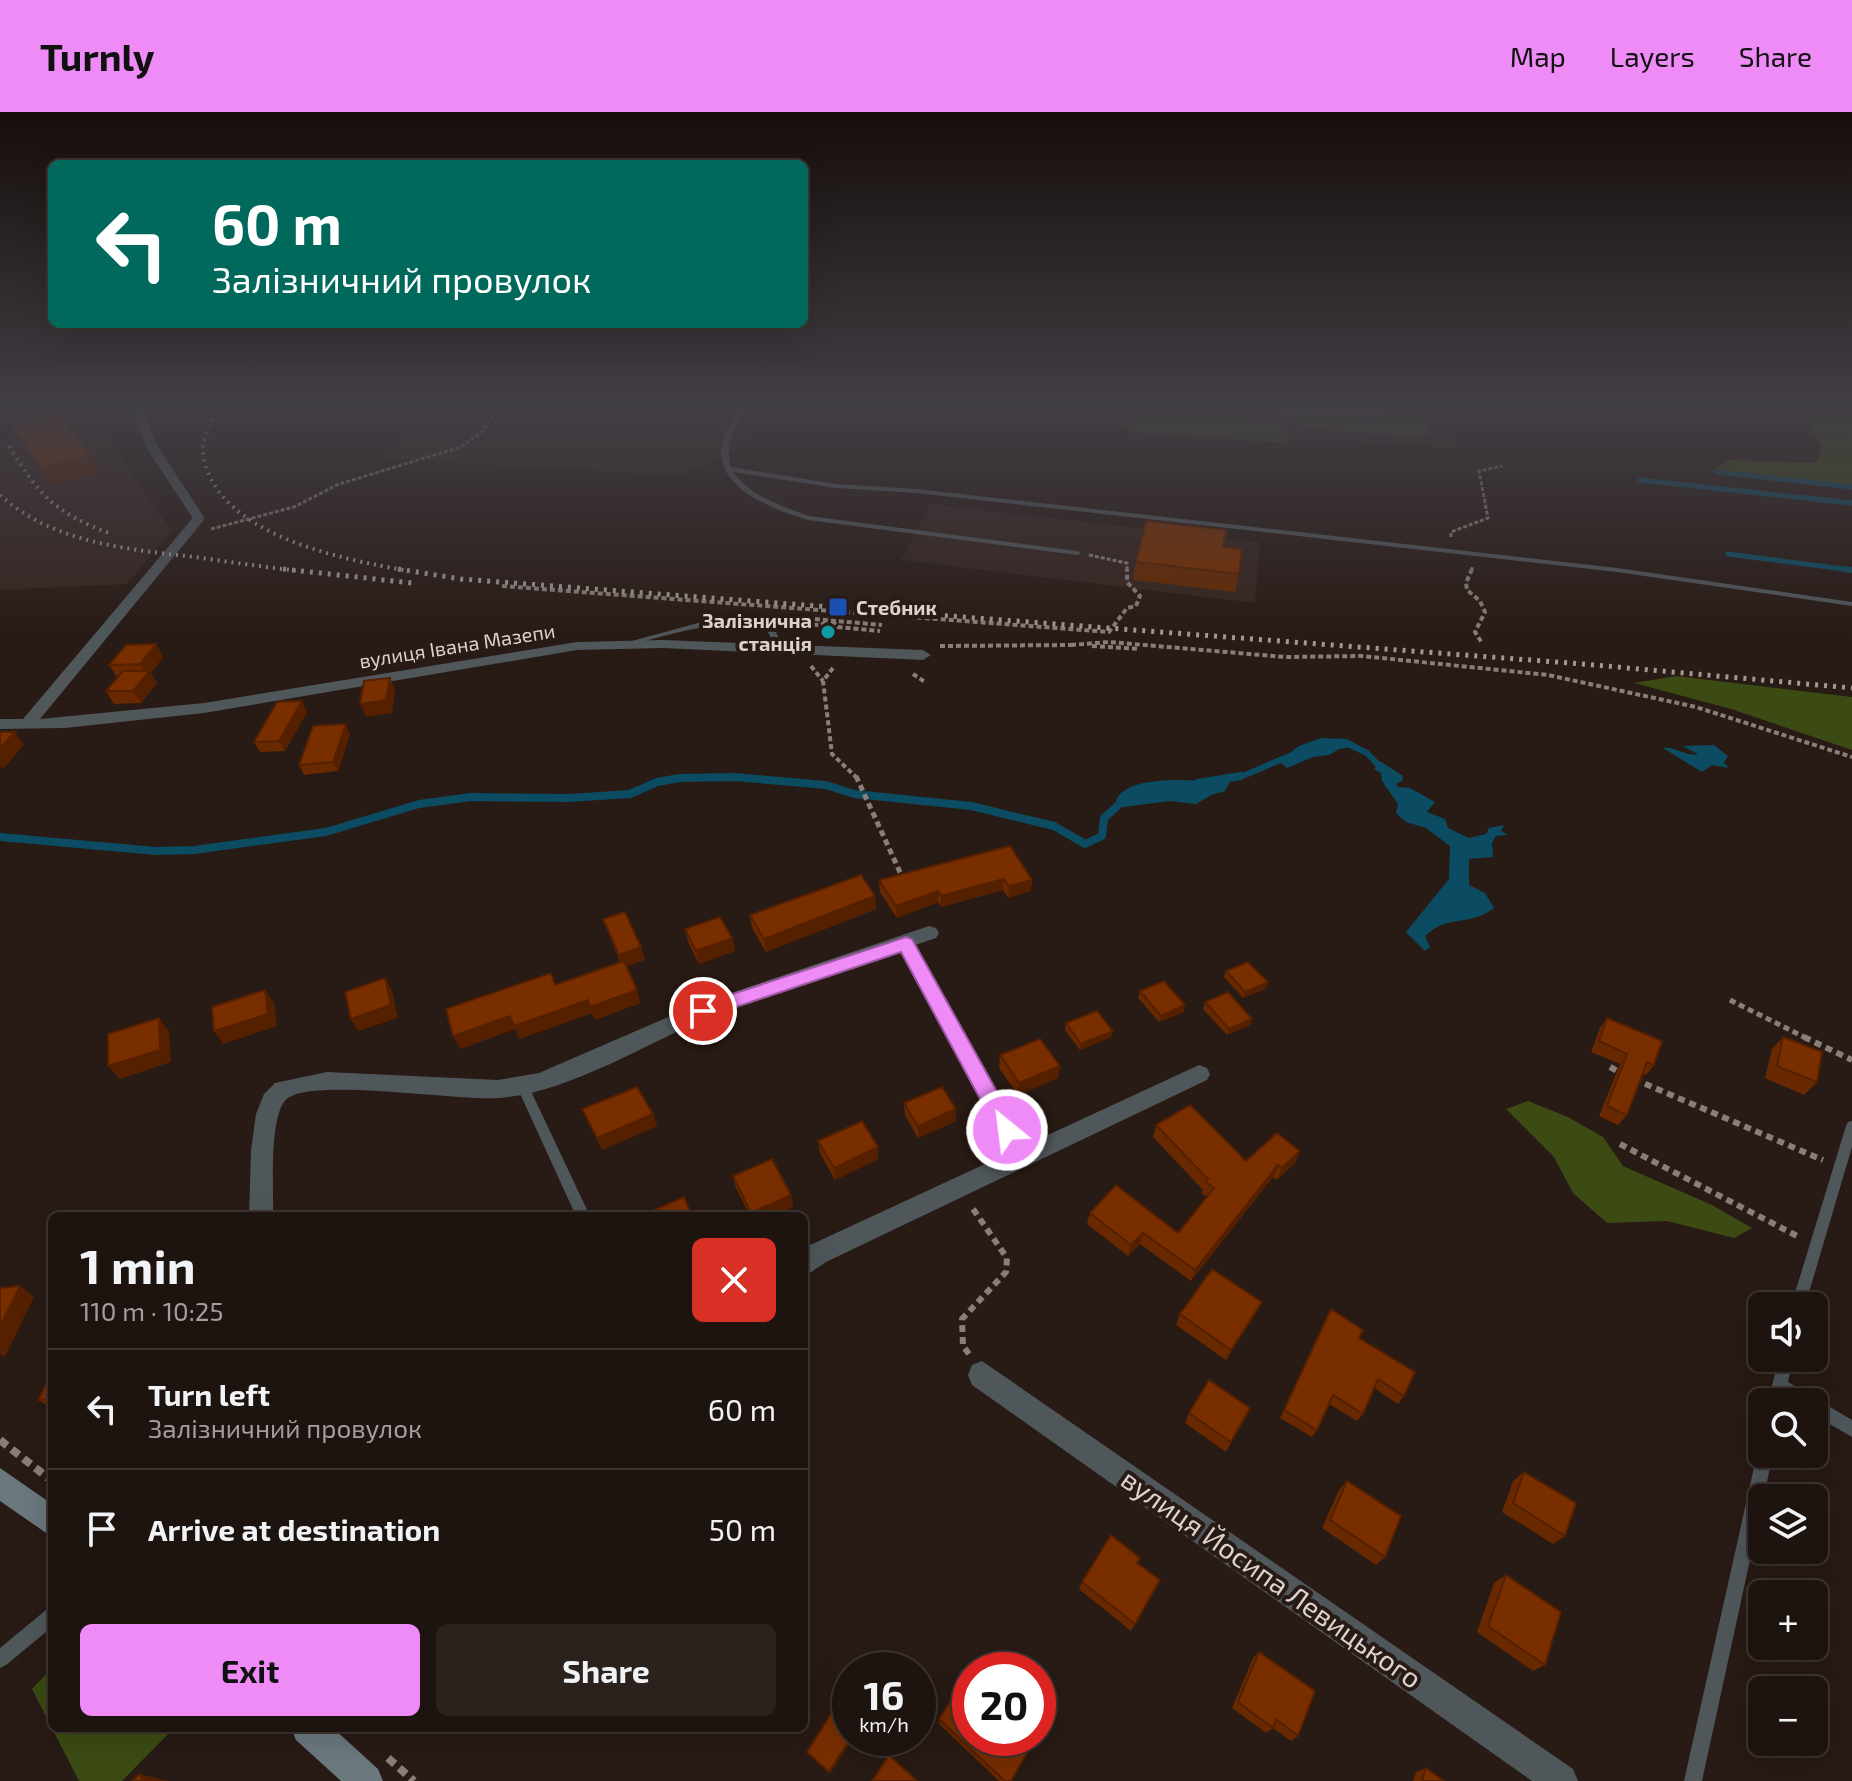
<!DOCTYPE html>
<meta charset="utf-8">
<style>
:root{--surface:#1e140f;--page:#2b211d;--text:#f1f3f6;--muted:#a19e9e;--line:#3c332f;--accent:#ef8bf7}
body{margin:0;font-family:"Exo 2",sans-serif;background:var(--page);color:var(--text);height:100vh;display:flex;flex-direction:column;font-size:30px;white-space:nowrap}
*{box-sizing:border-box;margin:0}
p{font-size:26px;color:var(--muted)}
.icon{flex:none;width:44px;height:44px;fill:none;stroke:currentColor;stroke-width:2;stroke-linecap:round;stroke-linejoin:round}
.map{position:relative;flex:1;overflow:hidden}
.panel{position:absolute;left:48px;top:1100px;width:760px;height:520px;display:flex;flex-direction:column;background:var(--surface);border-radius:12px;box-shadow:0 8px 32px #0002,0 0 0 2px var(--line)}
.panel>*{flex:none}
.banner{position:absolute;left:48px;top:48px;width:760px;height:168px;border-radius:12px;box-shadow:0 8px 32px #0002,0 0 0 2px var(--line);background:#00695c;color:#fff;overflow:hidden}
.controls{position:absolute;left:1748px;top:1180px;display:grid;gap:16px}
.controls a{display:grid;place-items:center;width:80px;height:80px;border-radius:12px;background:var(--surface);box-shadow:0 8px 32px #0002,0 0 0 2px var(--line);font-size:40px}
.speed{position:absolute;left:832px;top:1540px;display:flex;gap:16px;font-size:40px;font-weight:700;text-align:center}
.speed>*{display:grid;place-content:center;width:104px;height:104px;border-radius:50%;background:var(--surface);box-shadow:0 8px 32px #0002,0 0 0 2px var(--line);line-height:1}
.speed small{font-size:20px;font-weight:400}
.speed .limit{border:12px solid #d22;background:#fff;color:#111}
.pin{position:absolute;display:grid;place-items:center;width:68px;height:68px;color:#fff;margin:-34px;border:4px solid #fff;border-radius:50%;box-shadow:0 2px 8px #0007}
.me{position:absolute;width:88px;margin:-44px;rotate:331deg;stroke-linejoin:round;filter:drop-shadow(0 0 6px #0008)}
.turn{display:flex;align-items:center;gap:28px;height:168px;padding:0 32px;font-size:36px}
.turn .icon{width:104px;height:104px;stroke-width:2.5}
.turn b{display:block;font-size:56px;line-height:68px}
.round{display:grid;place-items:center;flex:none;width:84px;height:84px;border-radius:12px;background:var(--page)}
.summary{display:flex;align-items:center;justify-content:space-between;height:136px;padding:0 32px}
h1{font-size:48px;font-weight:700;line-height:60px}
.cta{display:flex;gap:16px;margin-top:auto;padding:16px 32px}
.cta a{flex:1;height:92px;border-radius:12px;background:var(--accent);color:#111;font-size:32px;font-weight:700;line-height:92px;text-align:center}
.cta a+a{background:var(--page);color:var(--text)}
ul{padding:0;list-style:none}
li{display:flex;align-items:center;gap:24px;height:120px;padding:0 32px;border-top:2px solid var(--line)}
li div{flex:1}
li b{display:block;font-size:30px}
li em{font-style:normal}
header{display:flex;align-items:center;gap:48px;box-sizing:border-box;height:112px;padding:0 40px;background:var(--accent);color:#111}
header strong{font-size:38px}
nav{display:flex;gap:44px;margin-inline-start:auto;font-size:28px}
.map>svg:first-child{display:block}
</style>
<header>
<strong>Turnly</strong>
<nav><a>Map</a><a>Layers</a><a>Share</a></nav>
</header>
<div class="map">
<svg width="1852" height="1669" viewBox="0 0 1852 1669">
<rect width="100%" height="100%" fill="#281a14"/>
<!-- industrial -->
<g fill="#34241e">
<path d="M442 294H764L740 335 681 364 381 346Z"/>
<path d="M1090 294H1433L1461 336 1088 313Z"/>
<path d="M97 311 171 418 127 472 0 478V331Z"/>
<path d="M931 392 1260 430 1255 491 901 448Z"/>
</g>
<!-- green -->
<g fill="#3b4b13">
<path d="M1142 294 1165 298 1156 294 1233 296 1255 307 1275 310 1290 326 1287 331 1133 320 1119 311 1136 304 1108 297Z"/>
<path d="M1356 294H1425C1434 306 1432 313 1425 325L1311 317 1280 304 1279 298 1356 296Z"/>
<path d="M1808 294H1852V374L1712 359 1729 348 1815 351 1822 337 1803 300Z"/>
<path d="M1676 564 1852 585V638L1731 597 1634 571Z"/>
<path d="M1528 989 1568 1005 1603 1025 1623 1054 1712 1093 1752 1116 1734 1126 1667 1109 1607 1111 1573 1081 1554 1045 1506 997Z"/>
<path d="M52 1556V1616H174L122 1669H79L32 1577Z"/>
</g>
<!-- water -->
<g fill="#0b4c62">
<path d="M1321 626 1347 627 1360 634 1339 637 1329 643 1313 645 1287 656 1279 649 1299 634Z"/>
<path d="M1714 633 1728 644 1724 651 1729 656 1712 653 1702 660 1663 636C1676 634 1685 645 1698 642L1682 634Z"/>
<path d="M1380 649 1403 664 1402 669 1396 672 1398 675 1410 676 1435 690 1427 700 1445 707 1448 716 1469 726 1486 722 1489 716 1504 713 1501 719 1508 723 1496 724 1492 731 1493 745 1469 747V773L1485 781 1494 796C1469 815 1448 802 1425 824L1430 835 1425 839 1406 820 1449 767 1450 734 1426 716 1406 710 1396 701 1398 692 1382 669 1381 661 1374 657Z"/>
<path d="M1173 668 1230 669 1225 679 1211 683 1196 692 1170 689 1115 696C1115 671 1152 669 1173 668Z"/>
</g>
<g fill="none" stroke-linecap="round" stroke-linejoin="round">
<!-- stream-far2 -->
<g stroke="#0b4c62" stroke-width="5">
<path d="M1717 360 1852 375"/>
<path d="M1640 368 1852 391"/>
<path d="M1728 442 1852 458"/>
</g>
<!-- stream-far1 -->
<g stroke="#0b4c62" stroke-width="6">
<path d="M1843 457 1852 458"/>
<path d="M1348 632 1367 641 1382 657"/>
<path d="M696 666H742"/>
<path d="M1229 666 1245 663 1292 643"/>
</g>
<!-- stream -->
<g stroke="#0b4c62" stroke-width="8">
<path d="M1198 671 1241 664"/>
<path d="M0 725 156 739 194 738 326 720 419 692 471 685 568 686 630 682 657 670 680 666 734 665 826 673 854 682 971 694 1054 714 1085 732 1102 724 1104 706 1124 688"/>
</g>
<!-- path-far4 -->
<g stroke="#8a7e79" stroke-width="3" stroke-dasharray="4 2" stroke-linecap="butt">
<path d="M211 417 294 395 339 372 461 335 484 318 489 308 506 294"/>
<path d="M1451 425V420L1488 406 1479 359 1502 354"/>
<path d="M1089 443 1127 451V459"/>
<path d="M1471 459 1473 454"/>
</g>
<!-- path-far3 -->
<g stroke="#8a7e79" stroke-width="4" stroke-dasharray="5 3" stroke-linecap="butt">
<path d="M1472 457 1466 471 1467 478 1480 489 1485 500 1475 520 1482 531"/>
<path d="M502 474 1109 520 1127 496 1136 494 1140 484 1127 470V457"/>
<path d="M791 505 882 513"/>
<path d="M791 505 788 511 820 513 828 510"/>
<path d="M832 509 838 515 880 519"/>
<path d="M1071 533 1109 530 1285 545 1362 544 1548 563 1696 595 1852 645"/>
<path d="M940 534 1074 533"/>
<path d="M1092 534 1139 537"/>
<path d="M811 554 823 569"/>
<path d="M833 556 823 569 832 642 857 666"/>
<path d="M913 562 925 570"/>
</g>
<!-- path-far2 -->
<g stroke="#8a7e79" stroke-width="5" stroke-dasharray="6 4" stroke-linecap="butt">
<path d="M856 664 904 769"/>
<path d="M1730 888 1808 927"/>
</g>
<!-- path-far1 -->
<g stroke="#8a7e79" stroke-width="6" stroke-dasharray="7 5" stroke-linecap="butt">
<path d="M1804 925 1852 948"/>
<path d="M1610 955 1621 961"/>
<path d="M1634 967 1823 1048"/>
<path d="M1620 1032 1799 1125"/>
<path d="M969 1242 963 1234 962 1207 1006 1160 1007 1146 971 1094"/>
</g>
<!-- path -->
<g stroke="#8a7e79" stroke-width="8" stroke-dasharray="9 6" stroke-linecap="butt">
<path d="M0 1328 52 1369"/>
<path d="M388 1646 414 1669"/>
</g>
<!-- lane -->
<g fill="#4f575b" fill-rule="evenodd">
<path d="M742 294H748C735 314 724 331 731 355L836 372 917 377 1617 456 1852 490V494L1617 460 917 381 836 376 733 360C752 385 781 394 809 404L1077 439 1081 441 1077 443 808 408C775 398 714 377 722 332 725 318 734 306 742 294Z"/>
<path d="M1184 294H1218L1372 301 1371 294H1377L1379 302 1372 305 1187 296Z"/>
<path d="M737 508 754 509 773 514 784 537 783 539H777L767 518C720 504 671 523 625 534L621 532 698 511Z"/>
<path d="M906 828 911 832 1026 1039 1027 1043 1026 1047 1021 1049 1016 1047 901 832Z"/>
<path d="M523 970 527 971 529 975 590 1104H576L517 975 519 971Z"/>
<path d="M1852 1009V1035L1805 1194H1791L1846 1014 1848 1010Z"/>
<path d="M1779 1246H1793L1788 1270 1852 1308V1325L1814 1303V1290H1793L1785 1285 1784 1290H1768Z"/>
<path d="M1762 1335V1342H1773L1702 1669H1684L1757 1342 1759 1336Z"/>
<path d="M52 1495V1515L6 1553 0 1556V1536L46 1498Z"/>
</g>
<!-- street -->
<g fill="#4f575b" fill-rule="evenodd">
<path d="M131 294H141L158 335 204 405 203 409 40 607 204 591 577 530 663 528 923 538 931 543 923 548 663 536 577 538 204 601 65 616 0 617V607H23L191 408 192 405 146 335Z"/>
<path d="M929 814 936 816 939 821 936 826C860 852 781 875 707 906 644 933 567 981 499 986 456 989 317 966 288 986 268 1000 274 1080 273 1104H249L251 1038 256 1002 264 982 275 971 327 960 498 968 539 961 696 893Z"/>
<path d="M1199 953 1207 956 1210 962 1207 968 826 1150 804 1165V1137L808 1134Z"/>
<path d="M982 1249 1573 1657 1578 1669H1532L972 1273 968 1263 972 1253Z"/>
</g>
<!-- secondary -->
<g fill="#6b787e" fill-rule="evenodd">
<path d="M0 1356 52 1392V1425L0 1389Z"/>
<path d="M291 1616H333L378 1657 383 1669H341L296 1628Z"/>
</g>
<!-- rail-far1 -->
<g stroke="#a49993" stroke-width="4" stroke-dasharray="2 5" stroke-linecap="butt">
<path d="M217 294C213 307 201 327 203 341 214 423 341 447 409 459"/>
<path d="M9 334C38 382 55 401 109 421"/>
<path d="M0 383C53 431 126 437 195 445 230 450 264 455 299 459"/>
</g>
<!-- rail -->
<g stroke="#a49993" stroke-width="5" stroke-dasharray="3 6" stroke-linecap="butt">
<path d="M283 457 412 471"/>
<path d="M398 457 461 467 1583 552 1852 576"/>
</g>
</g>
<!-- wall -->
<g fill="#682800">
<path d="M1296 294H1351L1350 296Z"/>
<path d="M11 313 100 361 51 373Z"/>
<path d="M1223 435 1239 462 1235 480 1133 468 1136 450Z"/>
<path d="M156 532 163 545 151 561 157 571 141 591 114 592 106 579 117 565 109 553Z"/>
<path d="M307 600 285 639 260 640 254 630Z"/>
<path d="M350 622 338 659 304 663 299 653Z"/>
<path d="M962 748 1031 779 1008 786 1003 778 941 795 938 790 897 806 880 780 879 768Z"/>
<path d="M875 784 876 797 766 840 752 816 750 803Z"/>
<path d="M603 807 641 835 645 848 626 854 637 878 640 891 595 908 592 901 519 927 515 917 460 937 555 873 620 850Z"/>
<path d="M685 817 732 826 735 839 699 852 688 830Z"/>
<path d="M1226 859 1268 870 1265 877 1243 886 1224 865Z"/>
<path d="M1140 879 1184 900 1159 910 1138 886Z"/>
<path d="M1205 890 1252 907 1250 913 1227 923 1203 897Z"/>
<path d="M1607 906 1654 953 1646 963 1643 962 1627 1003 1618 1013 1599 1004 1620 952 1591 940 1600 916Z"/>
<path d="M1066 911 1111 925 1080 938 1065 918Z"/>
<path d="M1783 925 1817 970 1804 983 1765 966 1772 937Z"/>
<path d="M1000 943 1060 954 1058 966 1018 983 999 956Z"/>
<path d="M904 991 956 1009 918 1026 905 1003Z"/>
<path d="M582 997 653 1002 657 1014 602 1038Z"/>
<path d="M1156 1013 1246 1049 1295 1051 1277 1068 1273 1065 1191 1169 1140 1132 1128 1144 1087 1112 1090 1101 1178 1121 1207 1085 1201 1081 1203 1078 1153 1025Z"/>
<path d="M818 1029 878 1035V1047L835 1068 820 1041Z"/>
<path d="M733 1064 791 1083 793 1095 773 1104H750L736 1076Z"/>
<path d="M1331 1197 1359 1226 1404 1284 1398 1292 1374 1276 1363 1302 1357 1309 1329 1292 1317 1318 1312 1325 1280 1306 1326 1206Z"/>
<path d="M1256 1201 1226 1248 1176 1213 1180 1202Z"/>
<path d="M52 1261V1296L38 1288Z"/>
<path d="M1250 1296 1226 1340 1185 1311 1189 1301Z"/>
<path d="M1524 1360 1565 1424 1553 1432 1502 1400 1513 1369Z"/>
<path d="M1347 1369 1385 1445 1376 1453 1322 1416 1339 1378Z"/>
<path d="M1137 1451 1160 1468 1131 1519 1079 1477 1082 1470Z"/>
<path d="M1506 1463 1545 1553 1533 1559 1477 1520 1494 1471Z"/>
<path d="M1259 1540 1298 1624 1291 1629 1273 1616 1266 1621 1232 1596 1253 1546Z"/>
<path d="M939 1607 1011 1669H999L939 1612Z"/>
<path d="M1426 1656 1444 1669H1413L1416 1660Z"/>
</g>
<!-- shaded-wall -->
<g fill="#552000">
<path d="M91 344 100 361 51 373 41 356Z"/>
<path d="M156 532 163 545 151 561 157 571 141 591 133 579 146 563 140 552Z"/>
<path d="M390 566 395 578 392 601 366 605 360 592Z"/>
<path d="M302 589 307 600 285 639 279 629Z"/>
<path d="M346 612 350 622 338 659 333 650Z"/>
<path d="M15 620 24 633 3 657 0 653V636Z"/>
<path d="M1004 767 1003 778 941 795V784Z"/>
<path d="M1032 768 1031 779 1008 786 1009 774Z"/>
<path d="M938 779V790L897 806 896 794Z"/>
<path d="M875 784 876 797 766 840 764 827Z"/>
<path d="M732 826 735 839 699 852 696 839Z"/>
<path d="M641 835 645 848 622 856 619 843Z"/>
<path d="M385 866 392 879 398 906 358 919 351 907Z"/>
<path d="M1268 870 1265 877 1243 886 1245 880Z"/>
<path d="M265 878 274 891 277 914 223 932 214 919Z"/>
<path d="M637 878 640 891 595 908 590 895Z"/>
<path d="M588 888 592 901 519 927 515 917 460 937 453 924 510 904Z"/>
<path d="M1185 893 1184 900 1159 910 1161 904Z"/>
<path d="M159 906 169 919 171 950 120 967 108 954Z"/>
<path d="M1252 907 1250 913 1227 923 1229 917Z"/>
<path d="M1113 919 1111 925 1080 938 1081 932Z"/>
<path d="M1060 954 1058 966 1018 983 1019 971Z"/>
<path d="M956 997V1009L918 1026V1014Z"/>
<path d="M653 1002 657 1014 602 1038 597 1026Z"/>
<path d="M878 1035V1047L835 1068 834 1056Z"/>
<path d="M1300 1039 1295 1051 1277 1068 1282 1056Z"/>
<path d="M1278 1053 1273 1065 1191 1169 1195 1158Z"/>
<path d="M791 1083 793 1095 773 1104H752L751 1101Z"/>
<path d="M1143 1121 1140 1132 1128 1144 1131 1133Z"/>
<path d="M20 1174 34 1185 5 1245 0 1242V1214Z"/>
<path d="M1262 1190 1256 1201 1226 1248 1231 1238Z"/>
<path d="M851 1626H853L830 1662 829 1660Z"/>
<path d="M139 1662 169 1669H144Z"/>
</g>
<!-- building -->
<g fill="#792e00" stroke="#552000" stroke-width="2">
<path d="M58 302 91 344 41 356 11 313Z"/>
<path d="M1146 409 1226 418 1223 435 1242 437 1239 462 1136 450Z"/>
<path d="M156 532 140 552 109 553 126 533Z"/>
<path d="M123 559H149L133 579H106Z"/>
<path d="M390 566 386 588 360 592 364 569Z"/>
<path d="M302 589 279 629 254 630 277 590Z"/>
<path d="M346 612 333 650 299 653 313 614Z"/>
<path d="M0 620H15L0 636Z"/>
<path d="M1010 734 1032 768 1009 774 1004 767 941 784 938 779 896 794 879 768Z"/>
<path d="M861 763 875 784 764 827 750 803Z"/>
<path d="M625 800 641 835 619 843 603 807Z"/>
<path d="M720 805 732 826 696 839 685 817Z"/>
<path d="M624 849 637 878 590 895 588 888 514 914 510 904 453 924 446 897 551 861 555 873Z"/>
<path d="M1248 850 1268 870 1245 880 1226 859Z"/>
<path d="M385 866 391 893 351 907 345 880Z"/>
<path d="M1164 869 1185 893 1161 904 1140 879Z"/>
<path d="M265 878 268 902 214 919 212 895Z"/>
<path d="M1228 880 1252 907 1229 917 1205 890Z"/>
<path d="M1097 899 1113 919 1081 932 1066 911Z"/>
<path d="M159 906 160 938 108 954V922Z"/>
<path d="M1607 906 1662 929 1654 953 1647 950 1627 1003 1607 994 1627 942 1599 929Z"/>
<path d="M1783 925 1822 940 1817 970 1777 954Z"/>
<path d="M1040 927 1060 954 1019 971 1000 943Z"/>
<path d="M637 975 653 1002 597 1026 582 997Z"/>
<path d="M942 975 956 997 918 1014 904 991Z"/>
<path d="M1190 993 1246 1049 1277 1021 1300 1039 1282 1056 1278 1053 1195 1158 1143 1121 1131 1133 1090 1101 1116 1073 1178 1121 1214 1076 1206 1070 1208 1067 1156 1013Z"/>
<path d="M862 1009 878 1035 834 1056 818 1029Z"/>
<path d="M772 1047 791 1083 751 1101 733 1064Z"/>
<path d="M684 1085 692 1104H641Z"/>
<path d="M1212 1157 1262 1190 1231 1238 1180 1202Z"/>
<path d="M20 1174 0 1214V1176Z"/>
<path d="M1331 1197 1363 1218 1359 1226 1415 1260 1404 1284 1378 1267 1363 1302 1333 1283 1317 1318 1284 1298Z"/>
<path d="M52 1261V1287L38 1288Z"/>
<path d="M1209 1268 1250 1296 1231 1330 1189 1301Z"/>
<path d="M1524 1360 1576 1391 1565 1424 1513 1391Z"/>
<path d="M1347 1369 1401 1404 1385 1445 1330 1408Z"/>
<path d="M1111 1423 1140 1446 1137 1451 1160 1468 1135 1512 1082 1470Z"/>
<path d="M1506 1463 1561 1500 1545 1553 1488 1514Z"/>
<path d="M1259 1540 1315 1579 1298 1624 1276 1607 1273 1616 1238 1590Z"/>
<path d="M966 1565 970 1569V1626L1035 1627 1011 1669H1005L939 1607Z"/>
<path d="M844 1581 850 1587 851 1626 829 1660 807 1640Z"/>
<path d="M889 1643 917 1669H872Z"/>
<path d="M1426 1656 1444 1669H1422Z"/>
<path d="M139 1662 144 1669H132Z"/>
</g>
<!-- sky -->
<linearGradient id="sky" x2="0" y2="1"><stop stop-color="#160e0b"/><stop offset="0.56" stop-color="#423e45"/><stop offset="1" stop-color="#423e45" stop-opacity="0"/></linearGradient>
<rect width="1852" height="527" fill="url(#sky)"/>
<!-- route -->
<path fill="#ef8bf7" stroke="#9b5aa1" stroke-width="2" d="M906 825 912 827 1015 1012 1018 1018 1015 1024 1007 1027 1000 1024 901 840 703 906 696 904 693 899 696 894Z"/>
<!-- markers -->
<rect fill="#1a4fb4" stroke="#281a14" stroke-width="3" x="828" y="485" width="20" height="20" rx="4"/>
<circle fill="#0f9aa8" stroke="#281a14" stroke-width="3" cx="828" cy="520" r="8"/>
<g text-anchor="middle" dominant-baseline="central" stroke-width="8" stroke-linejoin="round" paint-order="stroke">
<!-- far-poi labels -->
<g font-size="20" font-weight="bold" fill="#dcd2cd" stroke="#281a14" text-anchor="start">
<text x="856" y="495">Стебник</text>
<text x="812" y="508" text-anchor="end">Залізнична<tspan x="812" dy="23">станція</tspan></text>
</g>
<!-- far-street labels -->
<g font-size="20" fill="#dcd2cd" stroke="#281a14">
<text transform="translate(457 533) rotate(-9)">вулиця Івана Мазепи</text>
</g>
<!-- near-street labels -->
<g font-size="28" fill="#dcd2cd" stroke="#281a14">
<text transform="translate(1272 1466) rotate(35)">вулиця Йосипа Левицького</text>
</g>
</g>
</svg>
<div class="controls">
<a><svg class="icon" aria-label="sound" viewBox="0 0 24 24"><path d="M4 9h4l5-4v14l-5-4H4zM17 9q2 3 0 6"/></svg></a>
<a><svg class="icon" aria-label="search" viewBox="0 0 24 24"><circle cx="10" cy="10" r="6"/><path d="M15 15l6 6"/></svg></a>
<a><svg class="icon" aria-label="layers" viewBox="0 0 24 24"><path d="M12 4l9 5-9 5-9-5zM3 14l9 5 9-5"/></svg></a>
<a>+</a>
<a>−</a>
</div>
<div class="speed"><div>16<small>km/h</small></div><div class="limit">20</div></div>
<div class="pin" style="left:703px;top:899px;background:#d93025"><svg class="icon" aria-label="arrive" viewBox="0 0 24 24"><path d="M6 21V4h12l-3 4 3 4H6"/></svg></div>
<svg class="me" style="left:1007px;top:1018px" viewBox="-20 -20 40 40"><circle r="17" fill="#ef8bf7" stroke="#fff" stroke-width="3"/><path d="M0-11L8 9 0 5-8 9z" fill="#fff"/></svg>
<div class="banner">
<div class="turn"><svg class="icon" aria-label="left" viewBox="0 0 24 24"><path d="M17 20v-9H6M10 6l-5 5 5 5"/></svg><div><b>60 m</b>Залізничний провулок</div></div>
</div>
<section class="panel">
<div class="summary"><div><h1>1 min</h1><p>110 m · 10:25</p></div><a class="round" style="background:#d93025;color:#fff"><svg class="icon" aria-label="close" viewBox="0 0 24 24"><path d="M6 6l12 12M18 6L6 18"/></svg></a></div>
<ul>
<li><svg class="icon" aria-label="left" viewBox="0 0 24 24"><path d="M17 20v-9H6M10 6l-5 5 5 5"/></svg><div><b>Turn left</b><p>Залізничний провулок</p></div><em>60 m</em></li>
<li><svg class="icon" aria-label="arrive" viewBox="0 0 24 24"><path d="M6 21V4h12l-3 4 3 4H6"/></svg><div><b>Arrive at destination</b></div><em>50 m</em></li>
</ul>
<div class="cta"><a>Exit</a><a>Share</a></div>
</section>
</div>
